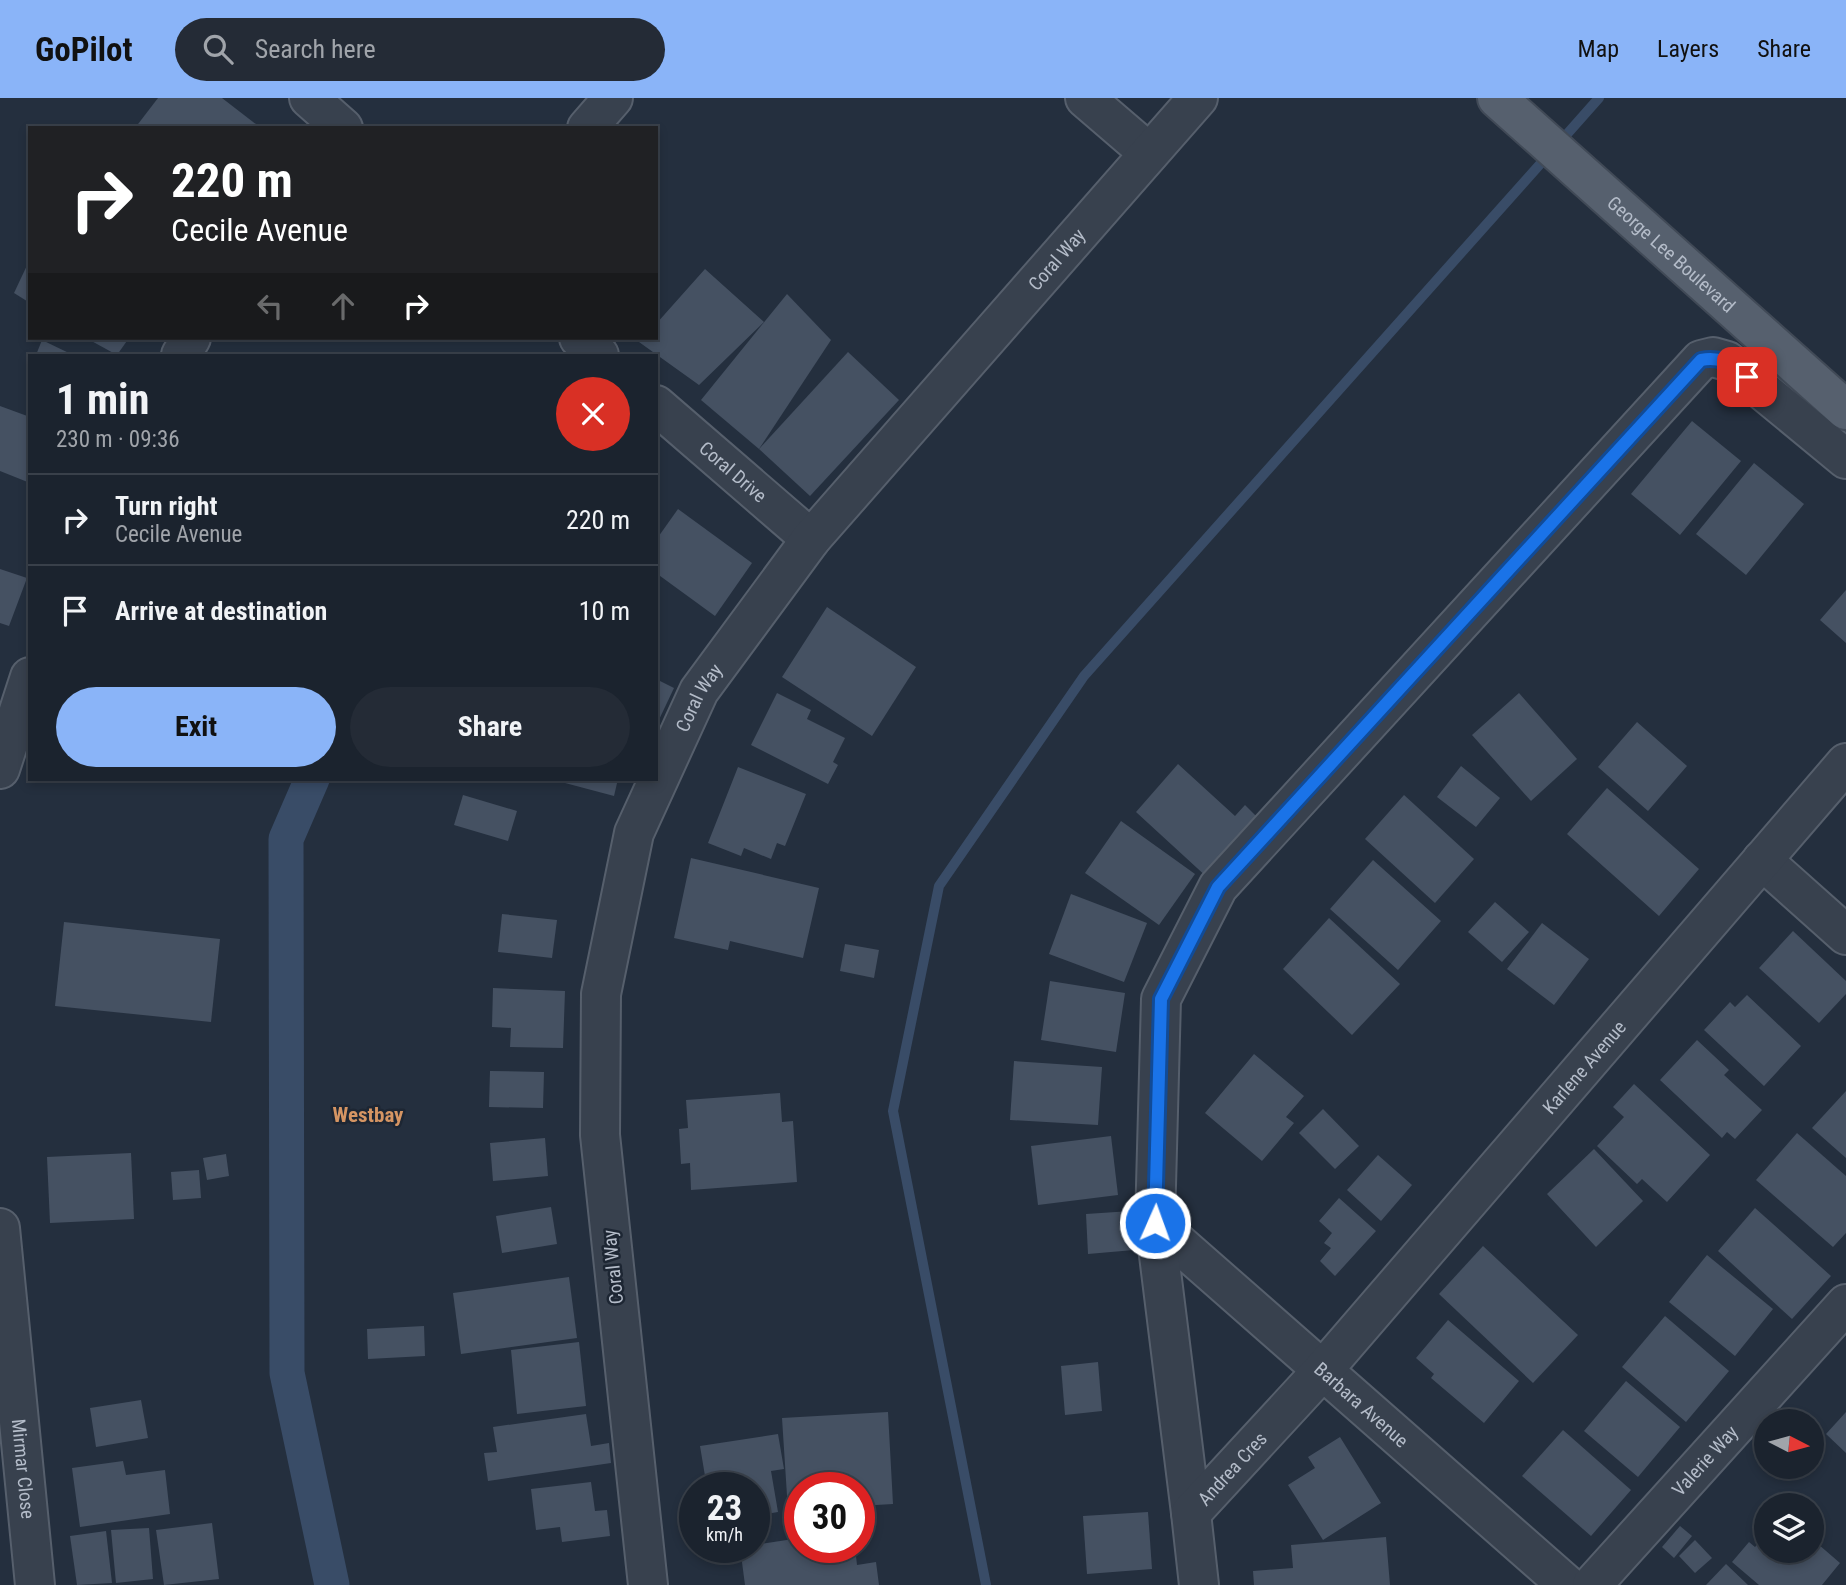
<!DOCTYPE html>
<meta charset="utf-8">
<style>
:root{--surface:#1b232e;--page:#242b36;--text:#f1f3f6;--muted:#a0a4aa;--line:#39404a;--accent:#8ab4f8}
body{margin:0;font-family:"Roboto Condensed",sans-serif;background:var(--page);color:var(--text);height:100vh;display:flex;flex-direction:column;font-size:26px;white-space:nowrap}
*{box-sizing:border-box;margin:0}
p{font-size:23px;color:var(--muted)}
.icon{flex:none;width:38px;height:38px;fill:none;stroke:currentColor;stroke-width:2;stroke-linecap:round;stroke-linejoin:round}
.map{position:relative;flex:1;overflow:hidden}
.side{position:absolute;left:28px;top:256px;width:630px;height:427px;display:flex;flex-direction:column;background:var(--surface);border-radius:0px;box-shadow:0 4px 10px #0003,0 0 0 2px var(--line)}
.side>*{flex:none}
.top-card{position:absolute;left:28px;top:28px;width:630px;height:214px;border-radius:0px;box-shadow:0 4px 10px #0003,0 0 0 2px var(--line);background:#202124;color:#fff;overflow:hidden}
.needle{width:46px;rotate:96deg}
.buttons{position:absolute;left:1754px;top:1311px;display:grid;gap:14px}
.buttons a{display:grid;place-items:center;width:70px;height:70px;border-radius:50%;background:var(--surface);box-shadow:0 4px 10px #0003,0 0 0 2px var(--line);font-size:35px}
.speed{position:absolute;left:679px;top:1374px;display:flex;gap:14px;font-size:35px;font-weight:700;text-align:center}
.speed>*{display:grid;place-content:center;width:91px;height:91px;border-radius:50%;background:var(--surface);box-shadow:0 4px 10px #0003,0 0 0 2px var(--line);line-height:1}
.speed small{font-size:18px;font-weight:400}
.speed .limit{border:10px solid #d22;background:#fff;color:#111}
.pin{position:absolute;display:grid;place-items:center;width:60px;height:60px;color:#fff;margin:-30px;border-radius:14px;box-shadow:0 4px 10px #0006}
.me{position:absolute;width:77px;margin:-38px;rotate:2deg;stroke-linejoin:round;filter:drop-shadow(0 0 5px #0008)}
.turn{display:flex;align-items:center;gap:24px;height:147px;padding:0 28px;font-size:32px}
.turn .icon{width:91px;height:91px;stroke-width:2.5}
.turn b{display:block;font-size:49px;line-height:60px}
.lanes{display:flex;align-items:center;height:66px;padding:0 28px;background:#0003;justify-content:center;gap:35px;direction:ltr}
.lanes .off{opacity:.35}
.round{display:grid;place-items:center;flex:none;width:74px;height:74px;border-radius:37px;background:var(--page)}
.overview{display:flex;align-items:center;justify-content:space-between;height:119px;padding:0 28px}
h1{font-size:42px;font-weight:700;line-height:52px}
.cta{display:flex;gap:14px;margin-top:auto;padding:14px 28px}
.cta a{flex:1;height:80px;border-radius:42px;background:var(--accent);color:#111;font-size:28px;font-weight:700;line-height:80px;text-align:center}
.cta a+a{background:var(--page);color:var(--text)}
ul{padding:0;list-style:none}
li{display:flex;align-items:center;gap:21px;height:91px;padding:0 28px;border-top:2px solid var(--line)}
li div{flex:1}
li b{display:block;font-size:26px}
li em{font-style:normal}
header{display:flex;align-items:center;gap:42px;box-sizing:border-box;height:98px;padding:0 35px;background:var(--accent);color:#111}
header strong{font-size:33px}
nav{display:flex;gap:38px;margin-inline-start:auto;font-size:24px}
.search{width:490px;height:63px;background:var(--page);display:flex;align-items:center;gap:18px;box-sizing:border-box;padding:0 24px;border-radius:38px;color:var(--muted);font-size:26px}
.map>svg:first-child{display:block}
</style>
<header>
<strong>GoPilot</strong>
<div class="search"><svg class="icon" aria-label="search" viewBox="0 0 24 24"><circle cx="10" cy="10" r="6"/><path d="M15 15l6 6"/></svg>Search here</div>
<nav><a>Map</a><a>Layers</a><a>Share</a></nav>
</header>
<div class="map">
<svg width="1846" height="1487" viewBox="0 0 1846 1487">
<rect width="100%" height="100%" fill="#242f3e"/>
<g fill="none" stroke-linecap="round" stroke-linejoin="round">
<!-- stream -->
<g stroke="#394c67" stroke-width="10">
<path d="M1560 44 1599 0"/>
<path d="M986 1487 893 1013 939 788 1084 578 1550 55"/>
</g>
<!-- canal -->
<path stroke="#394c67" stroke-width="35" d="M312 681 286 741 287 1275 332 1487"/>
</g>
<!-- building -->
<g fill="#455162">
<path d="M158 0H222L261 30H135Z"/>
<path d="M30 161V205L14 195Z"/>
<path d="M705 171 764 224 699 287 639 244 644 240H656V226Z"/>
<path d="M787 196 831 242 759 351 701 302Z"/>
<path d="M86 240H129L117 257Z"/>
<path d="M42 242 73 257H36Z"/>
<path d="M848 254 899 302 810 398 759 351Z"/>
<path d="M0 308 30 319V385L0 373Z"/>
<path d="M1692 323 1741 363 1680 437 1631 396Z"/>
<path d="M1754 365 1804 406 1746 477 1696 436Z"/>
<path d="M678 411 752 465 715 518 656 475V442Z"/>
<path d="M0 471 27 480 9 528 0 525Z"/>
<path d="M1846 492V545L1820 522Z"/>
<path d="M827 509 916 569 872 638 782 579Z"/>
<path d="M656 581 674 590 656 628Z"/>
<path d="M777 595 811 612 807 621 845 640 833 664 838 667 828 686 751 647Z"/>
<path d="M1519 595 1577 661 1531 703 1472 637Z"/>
<path d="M1637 624 1687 668 1648 713 1598 669Z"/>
<path d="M1178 666 1235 718 1245 707 1262 724 1209 781 1136 714Z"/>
<path d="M1461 668 1500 700 1476 729 1437 699Z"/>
<path d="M738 669 806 696 785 748 777 745 771 761 744 750 741 758 708 745Z"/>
<path d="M550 681H618L614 698Z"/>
<path d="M1607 690 1699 771 1659 818 1567 736Z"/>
<path d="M463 697 517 713 508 743 454 727Z"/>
<path d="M1404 697 1474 761 1435 805 1365 741Z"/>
<path d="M1121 723 1195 776 1159 827 1085 775Z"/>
<path d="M691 760 819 790 803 860 730 843 728 852 674 840Z"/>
<path d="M1373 762 1441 823 1398 872 1330 811Z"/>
<path d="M1071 796 1147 825 1124 884 1049 856Z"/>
<path d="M1495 804 1529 834 1502 864 1468 834Z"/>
<path d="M502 816 557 822 552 860 498 854Z"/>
<path d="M1329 820 1400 886 1352 937 1283 871Z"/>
<path d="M64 824 220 841 211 924 55 908Z"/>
<path d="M1542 825 1589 861 1554 907 1507 871Z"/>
<path d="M1793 833 1846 883V896L1819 925 1759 870Z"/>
<path d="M845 846 879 852 874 880 840 873Z"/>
<path d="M1050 883 1125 895 1116 954 1041 942Z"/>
<path d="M493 890 565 893 563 950 510 949 511 930 492 929Z"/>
<path d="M1747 897 1801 948 1764 988 1704 932 1730 904 1735 909Z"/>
<path d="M1697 942 1729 972 1724 977 1762 1012 1735 1041 1727 1034 1722 1040 1660 982Z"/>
<path d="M1254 956 1304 998 1286 1019 1294 1025 1262 1063 1205 1015Z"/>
<path d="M1014 963 1102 969 1098 1027 1010 1022Z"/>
<path d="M490 973 544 974 543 1010 489 1009Z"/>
<path d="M1634 986 1710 1057 1667 1104 1642 1081 1637 1086 1597 1048 1624 1019 1613 1009Z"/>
<path d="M1846 993V1060L1812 1030Z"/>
<path d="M780 995 782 1024 793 1023 797 1084 691 1092 690 1065 681 1066 679 1031 688 1030 686 1002Z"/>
<path d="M1323 1011 1359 1048 1335 1071 1299 1035Z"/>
<path d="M1797 1035 1846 1078V1135L1833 1149 1756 1082Z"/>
<path d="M1111 1038 1118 1097 1038 1107 1031 1048Z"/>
<path d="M545 1040 548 1078 493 1083 490 1045Z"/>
<path d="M1594 1051 1643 1103 1596 1149 1547 1096Z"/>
<path d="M131 1055 134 1121 50 1125 47 1059Z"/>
<path d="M226 1056 229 1078 207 1082 203 1060Z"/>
<path d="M1378 1057 1412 1087 1381 1123 1347 1092Z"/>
<path d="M199 1072 201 1100 173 1102 171 1074Z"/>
<path d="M1339 1100 1376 1133 1335 1178 1320 1163 1331 1150 1324 1145 1332 1135 1319 1123Z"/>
<path d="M551 1109 557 1146 502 1155 496 1118Z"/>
<path d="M1755 1110 1831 1178 1792 1221 1718 1153Z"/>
<path d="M1131 1113 1134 1152 1088 1156 1086 1116Z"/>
<path d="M1483 1148 1578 1237 1533 1285 1439 1196Z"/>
<path d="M1707 1157 1773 1211 1735 1258 1669 1204Z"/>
<path d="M569 1179 577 1240 461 1256 453 1195Z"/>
<path d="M1665 1218 1729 1273 1686 1324 1622 1269Z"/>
<path d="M1448 1222 1519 1283 1484 1325 1431 1280 1434 1276 1416 1260Z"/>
<path d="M424 1228 425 1258 368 1261 367 1231Z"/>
<path d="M579 1244 586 1308 517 1316 511 1252Z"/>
<path d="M1098 1264 1102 1313 1065 1317 1061 1268Z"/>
<path d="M1626 1283 1680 1329 1638 1379 1584 1333Z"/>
<path d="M141 1302 148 1340 96 1349 90 1310Z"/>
<path d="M888 1314 893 1406 859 1408V1390H800V1412L788 1413 782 1320Z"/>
<path d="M1846 1314V1355L1826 1336Z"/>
<path d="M586 1316 591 1348 609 1345 611 1365 488 1383 484 1355 497 1354 493 1329Z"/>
<path d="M1563 1332 1631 1392 1591 1438 1522 1378Z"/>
<path d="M778 1336 784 1371 771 1373 778 1414 754 1418V1390H707L700 1348Z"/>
<path d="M1340 1339 1381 1405 1323 1442 1288 1387 1315 1370 1308 1359Z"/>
<path d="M123 1363 126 1377 165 1372 170 1416 80 1429 72 1370Z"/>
<path d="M591 1384 595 1413 607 1412 610 1438 562 1444 560 1429 536 1432 531 1391Z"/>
<path d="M1148 1414 1152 1471 1087 1476 1083 1418Z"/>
<path d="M212 1425 219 1481 164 1487 156 1432Z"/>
<path d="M1680 1428 1692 1438 1674 1460 1662 1449Z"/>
<path d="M149 1430 153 1481 116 1485 111 1432Z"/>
<path d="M106 1433 112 1485 77 1487 70 1438Z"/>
<path d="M1766 1437V1452H1811V1440L1840 1465 1822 1487H1759L1732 1464 1749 1444 1755 1449Z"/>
<path d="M1386 1439 1390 1487H1254L1253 1473 1293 1470 1291 1447Z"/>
<path d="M800 1440V1449H855L857 1467 876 1464 879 1487H745L740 1449Z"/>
<path d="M1695 1442 1712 1460 1695 1475 1679 1458Z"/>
<path d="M1726 1466 1748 1487H1706Z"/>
</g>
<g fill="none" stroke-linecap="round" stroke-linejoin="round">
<!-- minor casing -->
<g stroke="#565f6c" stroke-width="42">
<g id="minor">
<path d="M309 0 343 30"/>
<path d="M1085 0 1149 55"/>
<path d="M587 30 613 0"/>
<path d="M579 240 599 257"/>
<path d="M181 257 191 240"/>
<path id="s1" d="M656 307 811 441"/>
<path d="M0 671 30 579"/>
<path d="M1762 762 1846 837"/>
<path id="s2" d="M1155 1125 1567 1487"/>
<path id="s3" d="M0 1130 35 1487"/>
<path d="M1191 1415 1155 1125 1161 901 1218 789 1701 262 1713 259 1727 263 1846 361"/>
<path id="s4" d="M648 1487 600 1037 601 896 634 735 699 593 811 441 1198 0"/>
<path id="s5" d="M1199 1487 1191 1415 1322 1273 1846 665"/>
<path id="s6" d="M1592 1487 1846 1206"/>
</g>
</g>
<!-- major casing -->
<g stroke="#414a57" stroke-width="42">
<g id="major">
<path id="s7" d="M1497 0 1846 312"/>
</g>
</g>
<!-- minor -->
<use href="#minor" stroke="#38414e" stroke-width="38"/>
<!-- major -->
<use href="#major" stroke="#56606e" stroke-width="38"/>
</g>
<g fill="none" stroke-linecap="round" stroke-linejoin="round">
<!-- route casing -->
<g stroke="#114b97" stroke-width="18">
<path id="route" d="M1155 1125 1161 901 1218 789 1701 262C1722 258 1731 267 1747 279"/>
</g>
<!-- route -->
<use href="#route" stroke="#1a73e8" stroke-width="12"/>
</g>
<g text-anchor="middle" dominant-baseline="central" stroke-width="5" stroke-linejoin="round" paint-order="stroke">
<!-- street labels -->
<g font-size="19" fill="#b4bcc9" stroke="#1d2633">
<text stroke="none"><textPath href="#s7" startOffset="234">George Lee Boulevard</textPath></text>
<text stroke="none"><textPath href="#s4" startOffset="1475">Coral Way</textPath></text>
<text stroke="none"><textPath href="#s1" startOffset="102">Coral Drive</textPath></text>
<text stroke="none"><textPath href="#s4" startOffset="908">Coral Way</textPath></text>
<text stroke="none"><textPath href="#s5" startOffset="667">Karlene Avenue</textPath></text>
<text transform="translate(613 1169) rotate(-96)">Coral Way</text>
<text stroke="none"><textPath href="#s2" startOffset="275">Barbara Avenue</textPath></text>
<text stroke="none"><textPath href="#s6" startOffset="168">Valerie Way</textPath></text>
<text stroke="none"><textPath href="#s5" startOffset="133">Andrea Cres</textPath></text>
<text stroke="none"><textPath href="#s3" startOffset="242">Mirmar Close</textPath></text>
</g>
<!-- neighbourhood labels -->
<g font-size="21" font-weight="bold" fill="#d59563" stroke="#1d2633">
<text x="368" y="1017">Westbay</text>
</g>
</g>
</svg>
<div class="buttons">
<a><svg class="needle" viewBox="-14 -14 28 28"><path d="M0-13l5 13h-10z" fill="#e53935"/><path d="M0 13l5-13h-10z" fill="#a0a4aa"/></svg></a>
<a><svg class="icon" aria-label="layers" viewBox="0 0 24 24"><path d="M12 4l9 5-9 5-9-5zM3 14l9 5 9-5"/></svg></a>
</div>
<div class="speed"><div>23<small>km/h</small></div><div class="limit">30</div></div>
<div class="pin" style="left:1747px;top:279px;background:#d93025"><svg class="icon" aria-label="arrive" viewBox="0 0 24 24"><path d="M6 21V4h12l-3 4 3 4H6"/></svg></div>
<svg class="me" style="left:1155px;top:1125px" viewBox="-20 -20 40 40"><circle r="17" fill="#1a73e8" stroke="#fff" stroke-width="3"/><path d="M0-11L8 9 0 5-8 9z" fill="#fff"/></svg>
<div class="top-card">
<div class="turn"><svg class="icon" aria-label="right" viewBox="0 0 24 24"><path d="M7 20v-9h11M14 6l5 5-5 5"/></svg><div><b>220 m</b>Cecile Avenue</div></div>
<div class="lanes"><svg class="icon off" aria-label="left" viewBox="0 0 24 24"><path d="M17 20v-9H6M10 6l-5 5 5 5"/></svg><svg class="icon off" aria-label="ahead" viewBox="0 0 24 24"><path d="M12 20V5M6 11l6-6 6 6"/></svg><svg class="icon" aria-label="right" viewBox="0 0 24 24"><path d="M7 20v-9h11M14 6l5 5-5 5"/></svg></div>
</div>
<section class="side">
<div class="overview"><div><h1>1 min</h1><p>230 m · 09:36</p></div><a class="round" style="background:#d93025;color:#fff"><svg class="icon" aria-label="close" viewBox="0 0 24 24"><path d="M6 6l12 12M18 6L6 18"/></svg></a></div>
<ul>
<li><svg class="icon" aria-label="right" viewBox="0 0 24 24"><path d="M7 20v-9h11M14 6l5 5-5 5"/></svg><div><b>Turn right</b><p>Cecile Avenue</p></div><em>220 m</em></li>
<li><svg class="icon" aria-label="arrive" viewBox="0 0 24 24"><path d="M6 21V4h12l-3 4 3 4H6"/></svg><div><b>Arrive at destination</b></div><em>10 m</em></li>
</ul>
<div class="cta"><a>Exit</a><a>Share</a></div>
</section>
</div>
